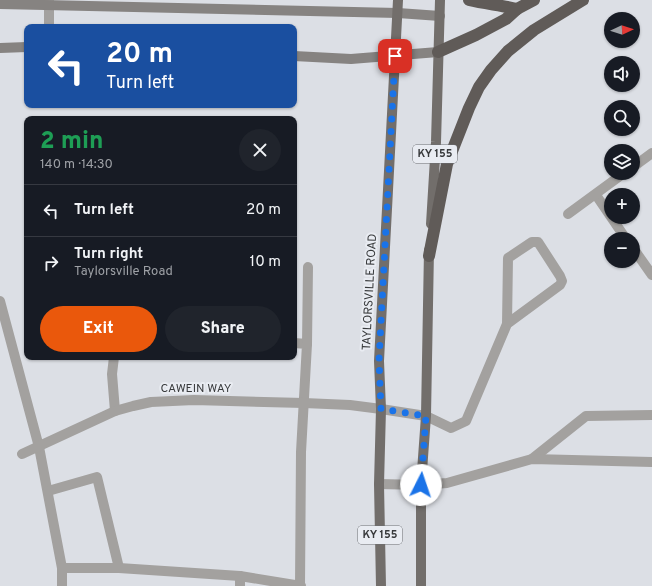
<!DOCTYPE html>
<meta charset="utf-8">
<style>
:root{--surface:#171b24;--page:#20242c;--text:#f1f3f6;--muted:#9ea1a6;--line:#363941;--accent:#ea580c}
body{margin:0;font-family:Overpass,sans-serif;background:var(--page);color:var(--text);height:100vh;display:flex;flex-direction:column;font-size:15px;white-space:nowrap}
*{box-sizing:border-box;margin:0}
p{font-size:13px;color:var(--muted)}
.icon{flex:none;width:22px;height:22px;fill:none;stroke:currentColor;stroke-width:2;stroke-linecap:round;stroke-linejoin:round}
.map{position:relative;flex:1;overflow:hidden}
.sheet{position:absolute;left:24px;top:116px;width:273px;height:244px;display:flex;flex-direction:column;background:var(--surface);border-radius:8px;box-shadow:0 1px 3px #0004}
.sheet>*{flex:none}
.top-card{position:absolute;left:24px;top:24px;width:273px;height:84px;border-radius:8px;box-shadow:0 1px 3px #0004;background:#1a4fa0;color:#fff;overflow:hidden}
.needle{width:26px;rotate:86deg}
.controls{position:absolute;left:604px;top:12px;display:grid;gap:8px}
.controls a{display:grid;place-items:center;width:36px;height:36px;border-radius:50%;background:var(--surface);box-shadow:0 1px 3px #0004;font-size:20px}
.pin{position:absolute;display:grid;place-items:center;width:34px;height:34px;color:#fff;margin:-17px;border-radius:8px;box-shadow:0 2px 6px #0006}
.me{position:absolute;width:44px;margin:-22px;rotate:4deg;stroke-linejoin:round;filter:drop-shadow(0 0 3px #0008)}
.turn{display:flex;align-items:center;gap:14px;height:84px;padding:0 16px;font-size:18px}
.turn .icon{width:52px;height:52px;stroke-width:2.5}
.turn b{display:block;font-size:28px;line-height:34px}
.round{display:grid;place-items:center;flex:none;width:42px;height:42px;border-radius:21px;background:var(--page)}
.head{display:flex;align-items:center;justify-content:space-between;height:68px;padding:0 16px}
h1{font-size:24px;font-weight:800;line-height:30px;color:#1e9e55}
.primary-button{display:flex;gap:8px;margin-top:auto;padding:8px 16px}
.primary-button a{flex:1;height:46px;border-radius:24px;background:var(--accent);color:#fff;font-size:16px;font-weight:800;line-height:46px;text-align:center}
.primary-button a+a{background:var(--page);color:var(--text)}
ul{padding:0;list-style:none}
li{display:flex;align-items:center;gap:12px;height:52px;padding:0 16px;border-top:1px solid var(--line)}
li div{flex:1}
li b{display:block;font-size:15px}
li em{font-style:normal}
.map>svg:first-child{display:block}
</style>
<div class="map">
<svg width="652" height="586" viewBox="0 0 652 586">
<rect width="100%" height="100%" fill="#dcdfe5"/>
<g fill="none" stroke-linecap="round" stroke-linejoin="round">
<!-- lane -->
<g stroke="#a3a19f" stroke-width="10">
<path d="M0 301 39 447 62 568"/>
<path d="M294 343 307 344 301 452 300 586"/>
<path d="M307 344 308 267"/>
<path d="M114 357 112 374 115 411"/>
<path d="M381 409 426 416 451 428 466 421 507 324 560 285 562 281 560 276 538 242H532L508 258 507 324"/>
<path d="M532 459 586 416 652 415"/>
<path d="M379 484 421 485 447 483 532 459 652 462"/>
<path d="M48 491 97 477 119 568"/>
<path d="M240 576V586"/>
<path d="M62 586V568H119L240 576 301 586"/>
</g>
<!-- street -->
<g stroke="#a3a19f" stroke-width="10">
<path d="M49 27V0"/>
<path d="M633 167 652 153"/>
<path d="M596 195 626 239"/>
<path d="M568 214 624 173"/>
<path d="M633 248 652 275"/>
<path d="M22 454 115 411 133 406 151 402 194 400 304 403 350 405 381 409"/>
</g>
<!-- secondary -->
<g stroke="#868381" stroke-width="10">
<path d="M0 4 398 13 440 16"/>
<path d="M0 48 27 47"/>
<path d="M294 56 351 59 438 52"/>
</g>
<!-- primary -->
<g stroke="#726e6b" stroke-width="10">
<path d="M431 224 436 142 440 0"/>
<path d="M381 586 379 484 381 409 379 361 398 0"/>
<path d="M421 586V485L426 416 429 250"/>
</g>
<!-- highway -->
<g stroke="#605b58" stroke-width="12">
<path d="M469 0C485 4 501 5 517 9"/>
<path d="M438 52 476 35 506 19 517 9 534 0"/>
<path d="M429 256 447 164 469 108 479 87 491 70 508 51 534 30 583 0"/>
</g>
</g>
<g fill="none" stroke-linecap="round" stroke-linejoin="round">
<!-- route -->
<path stroke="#1a73e8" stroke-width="7" stroke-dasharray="0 12.6" d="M395 56 379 360 381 409 426 416 421 485"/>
</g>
<g text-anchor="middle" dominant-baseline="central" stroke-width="4" stroke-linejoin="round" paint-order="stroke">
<!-- shield labels -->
<g fill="#e9ecf2" stroke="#6d6f73" stroke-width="1">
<rect x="413" y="145" width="44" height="18" rx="3"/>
<rect x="358" y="526" width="44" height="18" rx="3"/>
</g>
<g font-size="11" font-weight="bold" fill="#383a3c">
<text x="435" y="154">KY 155</text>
<text x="380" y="535">KY 155</text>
</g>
<!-- street labels -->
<g font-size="12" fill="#383a3c" stroke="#e9ecf2">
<text transform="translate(370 292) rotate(-87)">TAYLORSVILLE ROAD</text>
<text x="196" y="389">CAWEIN WAY</text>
</g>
</g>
</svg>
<div class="controls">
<a><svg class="needle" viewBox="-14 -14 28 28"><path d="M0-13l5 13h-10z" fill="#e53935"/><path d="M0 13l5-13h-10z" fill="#9ea1a6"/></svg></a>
<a><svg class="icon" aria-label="sound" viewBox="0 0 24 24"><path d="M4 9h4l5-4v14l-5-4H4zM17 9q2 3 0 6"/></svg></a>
<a><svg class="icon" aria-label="search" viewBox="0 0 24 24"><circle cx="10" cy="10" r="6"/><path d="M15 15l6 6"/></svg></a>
<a><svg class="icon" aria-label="layers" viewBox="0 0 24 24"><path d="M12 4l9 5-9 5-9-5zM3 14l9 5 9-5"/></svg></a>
<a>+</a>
<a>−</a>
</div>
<div class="pin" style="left:395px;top:56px;background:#d93025"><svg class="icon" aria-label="arrive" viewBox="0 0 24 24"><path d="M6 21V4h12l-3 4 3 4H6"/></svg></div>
<svg class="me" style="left:421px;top:485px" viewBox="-20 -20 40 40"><circle r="19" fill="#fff"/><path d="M0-13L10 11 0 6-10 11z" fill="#1a73e8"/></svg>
<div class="top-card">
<div class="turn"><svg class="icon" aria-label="left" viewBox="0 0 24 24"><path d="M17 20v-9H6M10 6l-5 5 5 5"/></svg><div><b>20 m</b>Turn left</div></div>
</div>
<section class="sheet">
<div class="head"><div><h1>2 min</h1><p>140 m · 14:30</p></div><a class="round"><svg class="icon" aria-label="close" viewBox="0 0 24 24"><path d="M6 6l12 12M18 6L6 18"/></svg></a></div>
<ul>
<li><svg class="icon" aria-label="left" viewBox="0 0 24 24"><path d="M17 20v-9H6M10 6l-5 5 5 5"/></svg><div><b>Turn left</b></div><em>20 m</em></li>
<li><svg class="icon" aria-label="right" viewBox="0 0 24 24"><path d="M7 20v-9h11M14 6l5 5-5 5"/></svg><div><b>Turn right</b><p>Taylorsville Road</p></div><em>10 m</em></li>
</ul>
<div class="primary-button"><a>Exit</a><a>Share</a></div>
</section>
</div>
